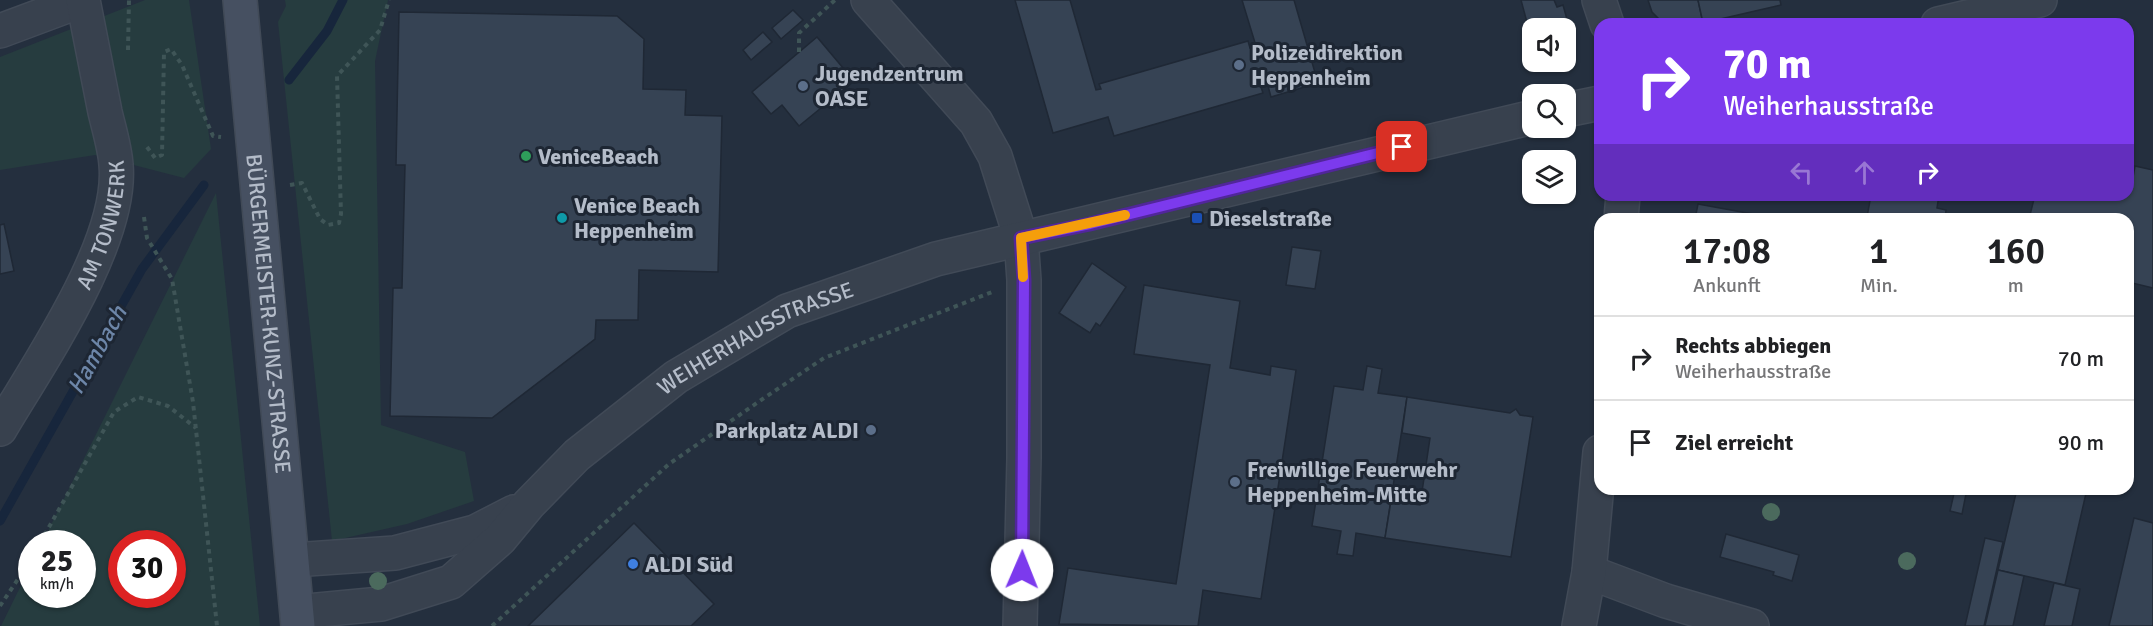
<!DOCTYPE html>
<html lang="de">
<meta charset="utf-8">
<style>
:root{--surface:#fff;--page:#f6f6f6;--text:#202124;--muted:#757577;--line:#e0e0e0}
body{margin:0;font-family:Signika,sans-serif;background:var(--page);color:var(--text);height:100vh;display:flex;flex-direction:column;font-size:22px;white-space:nowrap}
*{box-sizing:border-box;margin:0}
p{font-size:20px;color:var(--muted)}
.icon{flex:none;width:33px;height:33px;fill:none;stroke:currentColor;stroke-width:2;stroke-linecap:round;stroke-linejoin:round}
.map{position:relative;flex:1;overflow:hidden}
.sheet{position:absolute;left:1594px;top:213px;width:540px;height:282px;display:flex;flex-direction:column;background:var(--surface);border-radius:18px;box-shadow:0 2px 4px #0004}
.sheet>*{flex:none}
.top-card{position:absolute;left:1594px;top:18px;width:540px;height:183px;border-radius:18px;box-shadow:0 2px 4px #0004;background:#7c3aed;color:#fff;overflow:hidden}
.controls{position:absolute;left:1522px;top:18px;display:grid;gap:12px}
.controls a{display:grid;place-items:center;width:54px;height:54px;border-radius:12px;background:var(--surface);box-shadow:0 2px 4px #0004;font-size:30px}
.speed{position:absolute;left:18px;top:530px;display:flex;gap:12px;font-size:30px;font-weight:700;text-align:center}
.speed>*{display:grid;place-content:center;width:78px;height:78px;border-radius:50%;background:var(--surface);box-shadow:0 2px 4px #0004;line-height:1}
.speed small{font-size:15px;font-weight:400}
.speed .limit{border:9px solid #d22;background:#fff;color:#111}
.pin{position:absolute;display:grid;place-items:center;width:51px;height:51px;color:#fff;margin:-26px;border-radius:12px;box-shadow:0 3px 9px #0006}
.me{position:absolute;width:66px;margin:-33px;rotate:1deg;stroke-linejoin:round;filter:drop-shadow(0 0 4px #0008)}
.turn{display:flex;align-items:center;gap:21px;height:126px;padding:0 30px;font-size:27px}
.turn .icon{width:78px;height:78px;stroke-width:2.5}
.turn b{display:block;font-size:42px;line-height:51px}
.lanes{display:flex;align-items:center;height:57px;padding:0 30px;background:#0003;justify-content:center;gap:30px;direction:ltr}
.lanes .off{opacity:.35}
.eta{display:flex;justify-content:space-evenly;align-items:center;height:102px;text-align:center}
.eta b{font-size:36px;font-weight:600;line-height:42px}
ul{padding:0;list-style:none}
li{display:flex;align-items:center;gap:18px;height:84px;padding:0 30px;border-top:2px solid var(--line)}
li div{flex:1}
li b{display:block;font-size:22px}
li em{font-style:normal}
.map>svg:first-child{display:block}
</style>
<div class="map">
<svg width="2153" height="626" viewBox="0 0 2153 626">
<rect width="100%" height="100%" fill="#242f3e"/>
<!-- green -->
<g fill="#263c3f" fill-rule="evenodd">
<path d="M145 0H189L211 149 184 178 95 155 0 170V57Z"/>
<path d="M285 0H388L375 61 381 425 465 452 474 501 407 524 332 541 278 22 286 6Z"/>
<path d="M216 193 260 626H1L31 565 32 594H82V543H42ZM122 543H172V594H122Z"/>
</g>
<g fill="none" stroke-linecap="round" stroke-linejoin="round">
<!-- stream -->
<g stroke="#17263c" stroke-width="9">
<path d="M289 80 327 31 343 0"/>
<path d="M0 521 142 269 204 185"/>
</g>
</g>
<!-- building -->
<g fill="#364354" stroke="#1f2835" stroke-width="1.5">
<path d="M1015 0H1070L1096 90 1101 89 1099 84 1248 41 1250 48 1256 46 1242 0H1294L1318 83 1271 97 1268 86 1261 87 1263 93 1114 136 1108 117 1053 133Z"/>
<path d="M1521 0H1554L1557 7 1563 5 1570 30 1533 28 1532 41Z"/>
<path d="M1648 0H1698L1703 23 1664 24 1652 12Z"/>
<path d="M1698 0H1780L1781 5 1703 23Z"/>
<path d="M793 10 803 20 781 39 772 28Z"/>
<path d="M399 12 617 16 644 39 643 89 686 90 685 115 722 116 718 272 639 270 638 320H596L595 339 492 418 390 416 393 288H402L405 165H396Z"/>
<path d="M763 32 772 42 751 60 743 50Z"/>
<path d="M817 37 854 81 799 126 782 105 771 114 752 92Z"/>
<path d="M2135 166 2153 170V288L2128 282V219H2029L2035 195H2128V176L2133 177Z"/>
<path d="M1871 195H1939L1937 208 1946 210 1945 219H1862L1867 217Z"/>
<path d="M1698 204 1780 219H1695Z"/>
<path d="M4 224 14 271 0 274V225Z"/>
<path d="M1292 247 1321 251 1315 289 1286 285Z"/>
<path d="M1092 263 1126 287 1100 326 1096 323 1090 333 1059 313Z"/>
<path d="M1144 285 1240 301 1230 368 1270 375 1271 366 1296 370 1261 599 1203 590 1198 626 1059 624 1068 568 1176 584 1210 365 1134 354Z"/>
<path d="M1367 366 1382 369 1378 393 1407 397 1385 538 1356 533 1353 556 1337 554 1341 531 1312 526 1334 386 1363 390Z"/>
<path d="M1407 397 1510 413 1516 409 1520 415 1533 417 1511 557 1385 538 1391 501 1420 505 1430 438 1402 433Z"/>
<path d="M1955 489H1967L1962 514 1950 511Z"/>
<path d="M2017 489H2087L2065 585 1998 570Z"/>
<path d="M2134 518 2153 523V626H2109Z"/>
<path d="M634 523 714 604 691 626H528Z"/>
<path d="M1726 534 1799 555 1792 581 1773 575 1774 572 1720 557Z"/>
<path d="M1985 538 2003 542 1984 626H1965Z"/>
<path d="M1998 570 2024 576 2013 626H1985Z"/>
<path d="M2054 583 2080 589 2072 626H2044Z"/>
</g>
<g fill="none" stroke-linecap="round" stroke-linejoin="round">
<!-- street casing -->
<g stroke="#414a57" stroke-width="36">
<g id="street">
<path d="M868 0 976 122 995 156 1021 238 1024 280V458L1020 626"/>
<path d="M1599 0 1607 24"/>
<path d="M1938 24 2040 0"/>
<path d="M0 31 83 0"/>
<path d="M1566 110 1600 103"/>
<path d="M1621 219 1623 195"/>
<path id="s1" d="M0 429C39 363 123 242 116 165 115 148 109 129 105 112 98 75 90 37 83 0"/>
<path d="M293 560 395 553 475 532 514 512"/>
<path d="M1589 572 1666 601 1752 626"/>
<path id="s2" d="M297 612 381 604 451 582 500 539 529 504 577 455 676 377 787 311 936 259 1533 117"/>
<path d="M1579 626 1589 572 1600 452"/>
</g>
</g>
<!-- secondary casing -->
<g stroke="#414a57" stroke-width="36">
<g id="secondary">
<path id="s3" d="M240 0 298 626"/>
</g>
</g>
<!-- path -->
<g stroke="#3f5557" stroke-width="4" stroke-dasharray="4.5 4.5" stroke-linecap="butt">
<path d="M128 50 129 0"/>
<path d="M799 52V33L835 0"/>
<path d="M147 147 155 158 162 155 164 52 171 49 182 65 213 136 221 137"/>
<path d="M290 185 302 183 320 219 328 225 339 223 341 214 337 76 380 30 389 0"/>
<path d="M144 217 147 238 172 279 193 402 217 626"/>
<path d="M40 543 114 412 138 397 168 406 196 428"/>
<path d="M0 606 32 558"/>
<path d="M492 626 669 464 764 398 824 358 992 292"/>
</g>
<!-- street -->
<use href="#street" stroke="#38414e" stroke-width="33"/>
<!-- secondary -->
<use href="#secondary" stroke="#465061" stroke-width="33"/>
</g>
<!-- trees -->
<g fill="#4b6a5d">
<circle cx="1771" cy="512" r="9"/>
<circle cx="1907" cy="561" r="9"/>
<circle cx="378" cy="581" r="9"/>
</g>
<g fill="none" stroke-linecap="round" stroke-linejoin="round">
<!-- route casing -->
<g stroke="#51269a" stroke-width="15">
<path id="route" d="M1022 570 1024 280 1021 238 1090 224 1402 147"/>
</g>
<!-- route -->
<use href="#route" stroke="#7c3aed" stroke-width="10"/>
<!-- slow -->
<path stroke="#f59e0b" stroke-width="10" d="M1023 277 1021 238 1125 215"/>
</g>
<!-- markers -->
<g fill="#5c6f8a" stroke="#1d2633" stroke-width="2">
<circle cx="1239" cy="65" r="6"/>
<circle cx="803" cy="86" r="6"/>
<circle cx="871" cy="430" r="6"/>
<circle cx="1235" cy="482" r="6"/>
</g>
<circle fill="#2e9e5b" stroke="#1d2633" stroke-width="2" cx="526" cy="156" r="6"/>
<circle fill="#0f9aa8" stroke="#1d2633" stroke-width="2" cx="562" cy="218" r="6"/>
<rect fill="#1a4fb4" stroke="#1d2633" stroke-width="2" x="1191" y="212" width="12" height="12" rx="3"/>
<circle fill="#3f7fe0" stroke="#1d2633" stroke-width="2" cx="633" cy="564" r="6"/>
<g text-anchor="middle" dominant-baseline="central" stroke-width="6" stroke-linejoin="round" paint-order="stroke">
<!-- poi labels -->
<g font-size="22" font-weight="bold" fill="#b4bcc9" stroke="#1d2633" text-anchor="start">
<text x="1251" y="52">Polizeidirektion<tspan x="1251" dy="25">Heppenheim</tspan></text>
<text x="815" y="73">Jugendzentrum<tspan x="815" dy="25">OASE</tspan></text>
<text x="538" y="156">VeniceBeach</text>
<text x="574" y="205">Venice Beach<tspan x="574" dy="25">Heppenheim</tspan></text>
<text x="1209" y="218">Dieselstraße</text>
<text x="859" y="430" text-anchor="end">Parkplatz ALDI</text>
<text x="1247" y="469">Freiwillige Feuerwehr<tspan x="1247" dy="25">Heppenheim-Mitte</tspan></text>
<text x="645" y="564">ALDI Süd</text>
</g>
<!-- street labels -->
<g font-size="22" fill="#b4bcc9" stroke="#1d2633">
<text stroke="none"><textPath href="#s1" startOffset="230">AM TONWERK</textPath></text>
<text stroke="none"><textPath href="#s3" startOffset="315">BÜRGERMEISTER-KUNZ-STRASSE</textPath></text>
<text stroke="none"><textPath href="#s2" startOffset="552">WEIHERHAUSSTRASSE</textPath></text>
</g>
<!-- water labels -->
<g font-size="24" font-style="italic" fill="#6d86a8" stroke="#1d2633">
<text transform="translate(97 350) rotate(-61)">Hambach</text>
</g>
</g>
</svg>
<div class="controls">
<a><svg class="icon" aria-label="sound" viewBox="0 0 24 24"><path d="M4 9h4l5-4v14l-5-4H4zM17 9q2 3 0 6"/></svg></a>
<a><svg class="icon" aria-label="search" viewBox="0 0 24 24"><circle cx="10" cy="10" r="6"/><path d="M15 15l6 6"/></svg></a>
<a><svg class="icon" aria-label="layers" viewBox="0 0 24 24"><path d="M12 4l9 5-9 5-9-5zM3 14l9 5 9-5"/></svg></a>
</div>
<div class="speed"><div>25<small>km/h</small></div><div class="limit">30</div></div>
<div class="pin" style="left:1402px;top:147px;background:#d93025"><svg class="icon" aria-label="arrive" viewBox="0 0 24 24"><path d="M6 21V4h12l-3 4 3 4H6"/></svg></div>
<svg class="me" style="left:1022px;top:570px" viewBox="-20 -20 40 40"><circle r="19" fill="#fff"/><path d="M0-13L10 11 0 6-10 11z" fill="#7c3aed"/></svg>
<div class="top-card">
<div class="turn"><svg class="icon" aria-label="right" viewBox="0 0 24 24"><path d="M7 20v-9h11M14 6l5 5-5 5"/></svg><div><b>70 m</b>Weiherhausstraße</div></div>
<div class="lanes"><svg class="icon off" aria-label="left" viewBox="0 0 24 24"><path d="M17 20v-9H6M10 6l-5 5 5 5"/></svg><svg class="icon off" aria-label="ahead" viewBox="0 0 24 24"><path d="M12 20V5M6 11l6-6 6 6"/></svg><svg class="icon" aria-label="right" viewBox="0 0 24 24"><path d="M7 20v-9h11M14 6l5 5-5 5"/></svg></div>
</div>
<section class="sheet">
<div class="eta">
<div><b>17:08</b><p>Ankunft</p></div>
<div><b>1</b><p>Min.</p></div>
<div><b>160</b><p>m</p></div>
</div>
<ul>
<li><svg class="icon" aria-label="right" viewBox="0 0 24 24"><path d="M7 20v-9h11M14 6l5 5-5 5"/></svg><div><b>Rechts abbiegen</b><p>Weiherhausstraße</p></div><em>70 m</em></li>
<li><svg class="icon" aria-label="arrive" viewBox="0 0 24 24"><path d="M6 21V4h12l-3 4 3 4H6"/></svg><div><b>Ziel erreicht</b></div><em>90 m</em></li>
</ul>
</section>
</div>
